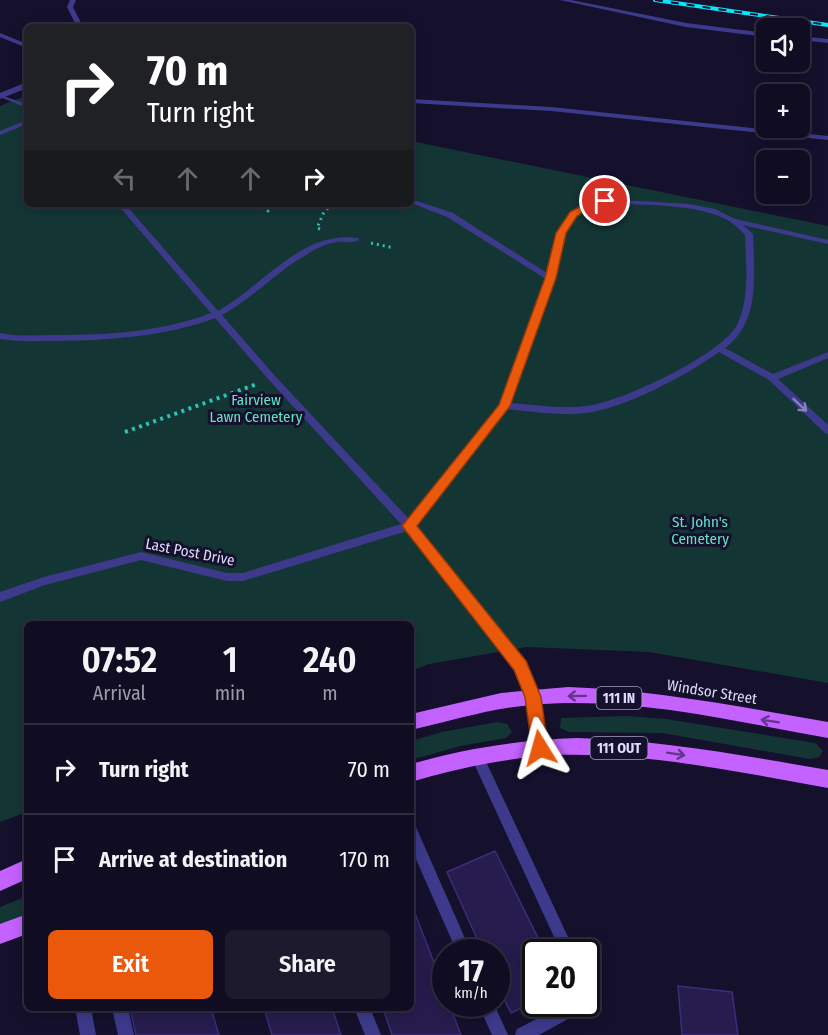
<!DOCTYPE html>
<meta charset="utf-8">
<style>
:root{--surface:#100c21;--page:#1e1a2e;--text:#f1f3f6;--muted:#9c9ba5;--line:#302c3f;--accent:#ea580c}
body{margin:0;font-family:"Fira Sans Condensed",sans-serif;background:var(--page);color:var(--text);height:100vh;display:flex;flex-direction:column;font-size:22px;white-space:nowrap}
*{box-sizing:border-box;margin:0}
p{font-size:20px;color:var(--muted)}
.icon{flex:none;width:33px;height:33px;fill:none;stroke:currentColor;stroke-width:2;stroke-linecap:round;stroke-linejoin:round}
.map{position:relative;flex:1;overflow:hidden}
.panel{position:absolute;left:24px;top:621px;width:390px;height:390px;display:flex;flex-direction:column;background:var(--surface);border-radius:9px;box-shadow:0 3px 15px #0003,0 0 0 2px var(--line)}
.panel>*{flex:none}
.guide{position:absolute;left:24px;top:24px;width:390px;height:183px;border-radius:9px;box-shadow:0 3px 15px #0003,0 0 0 2px var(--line);background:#202124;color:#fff;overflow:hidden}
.buttons{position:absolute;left:756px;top:18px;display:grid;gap:12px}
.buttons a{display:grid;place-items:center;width:54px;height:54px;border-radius:9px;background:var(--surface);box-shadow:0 3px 15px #0003,0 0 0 2px var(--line);font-size:30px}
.speed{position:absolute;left:432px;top:939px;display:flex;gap:12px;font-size:30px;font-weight:700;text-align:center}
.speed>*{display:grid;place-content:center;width:78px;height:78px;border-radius:50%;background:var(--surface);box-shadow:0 3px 15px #0003,0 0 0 2px var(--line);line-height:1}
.speed small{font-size:15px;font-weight:400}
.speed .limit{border:3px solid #111;border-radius:9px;background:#fff;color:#111}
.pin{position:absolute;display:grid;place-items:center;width:51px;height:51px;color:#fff;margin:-26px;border:3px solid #fff;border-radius:50%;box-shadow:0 2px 6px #0007}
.me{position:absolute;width:66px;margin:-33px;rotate:352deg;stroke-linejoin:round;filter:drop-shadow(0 0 4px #0008)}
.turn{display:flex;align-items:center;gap:21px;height:126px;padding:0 24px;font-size:27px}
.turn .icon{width:78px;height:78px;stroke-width:2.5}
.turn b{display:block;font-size:42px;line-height:51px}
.lanes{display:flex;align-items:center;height:57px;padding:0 24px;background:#0003;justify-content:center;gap:30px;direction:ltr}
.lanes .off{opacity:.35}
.eta{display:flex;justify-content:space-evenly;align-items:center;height:102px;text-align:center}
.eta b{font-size:36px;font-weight:600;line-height:42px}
.primary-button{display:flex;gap:12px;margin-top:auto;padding:12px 24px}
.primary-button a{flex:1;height:69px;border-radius:9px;background:var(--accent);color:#fff;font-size:24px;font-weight:600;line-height:69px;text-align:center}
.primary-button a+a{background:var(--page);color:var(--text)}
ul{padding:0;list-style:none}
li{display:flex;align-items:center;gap:18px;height:90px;padding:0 24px;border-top:2px solid var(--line)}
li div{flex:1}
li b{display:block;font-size:22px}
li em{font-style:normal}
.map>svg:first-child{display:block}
</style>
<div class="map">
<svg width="828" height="1035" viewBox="0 0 828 1035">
<rect width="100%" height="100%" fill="#15102c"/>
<!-- green -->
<g fill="#133635">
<path d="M27 95V204H411V141L828 226V683L649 652 527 647 429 664 411 671V624H27V812L0 822V106Z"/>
<path d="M626 716 666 719 815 743 823 751 819 757 810 759 662 733 569 732 560 728 561 718Z"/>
<path d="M497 722 507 724 512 732 506 738 460 746 411 760V741L442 732Z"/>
<path d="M27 896V914L0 925V907Z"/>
</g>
<!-- building -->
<g fill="#261c4d" stroke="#3c2d7a" stroke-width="1.5">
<path d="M495 851 545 952H536V1001L511 1013 496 982V952H483L447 872Z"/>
<path d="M411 908H413L446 994V1004H449L461 1035H392L383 1008H411Z"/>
<path d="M678 986 732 992 738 1035H682Z"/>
<path d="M130 1008H211L219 1035H136Z"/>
<path d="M264 1008H332L341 1035H272Z"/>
</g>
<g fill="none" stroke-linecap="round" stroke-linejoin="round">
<!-- path-far1 -->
<g stroke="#2cc2b9" stroke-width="3" stroke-dasharray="2 4" stroke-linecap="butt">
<path d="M257 204 268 211 271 204"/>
<path d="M320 229 317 228 323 214 331 204"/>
<path d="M371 243 394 248"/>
</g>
<!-- path -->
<path stroke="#2cc2b9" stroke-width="4" stroke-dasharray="3 4.5" stroke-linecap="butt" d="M125 432 257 384"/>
<!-- lane -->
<g fill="#3d3a8c" fill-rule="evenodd">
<path d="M70 0H76L73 7 83 27H77L67 7Z"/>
<path d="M560 0H571L686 23 766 33V37L686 27Z"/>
<path d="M0 33 27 44V48L0 37Z"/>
<path d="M800 36 828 39V43L800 40Z"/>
<path d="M0 95 27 104V108L0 97Z"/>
<path d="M411 99 551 107 828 136V140L551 111 411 103Z"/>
<path d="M27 120V124L0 135V131Z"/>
<path d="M411 199 453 213 547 273 557 233 571 212 583 205 605 199 689 204 715 209 735 219 828 240V244L743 225 753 234C754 273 761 322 725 348L773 374 828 352V358L778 379 828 425V434L825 433 769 380 719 352C687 375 624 409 585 413 559 416 532 411 506 409L415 526 525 662 539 697 546 748 545 752 540 754 535 752 534 748 527 697 516 669 407 531 243 581H227L141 560 45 585 0 602V592L44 577 141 552 227 573H243L401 524 269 380 215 318C164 337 110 340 55 341 37 341 18 342 0 339V333C18 337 37 335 56 335 109 335 161 332 211 313L117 204H125L218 311C263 286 301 230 358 238L359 240C352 244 344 241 336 242 325 244 315 249 306 255 276 272 253 298 222 315L275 376 409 519 500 405 546 279 447 217 411 203ZM605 203C644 206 697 202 731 222 736 226 741 231 745 235 746 264 750 298 737 325 721 355 621 402 587 406 561 409 535 405 510 403L554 278 565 233 577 216 589 209Z"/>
<path d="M477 751 482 753 575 952H561L471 757 472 753Z"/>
<path d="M411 825 416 827 471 952H457L411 848Z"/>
<path d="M586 999 589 1004 586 1009 539 1035H515L517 1029 566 1004H586Z"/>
<path d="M478 1004H494L508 1035H492Z"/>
<path d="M75 1008H91L96 1035H80Z"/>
<path d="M112 1008H128L134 1035H118Z"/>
<path d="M354 1008H370L381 1035H365Z"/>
</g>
<!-- street -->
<path fill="#3d3a8c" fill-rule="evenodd" d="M27 82V88L0 99V93Z"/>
<!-- primary -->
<g fill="#c462ff" fill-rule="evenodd">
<path d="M568 687C656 690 741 707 828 722V738C731 721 632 696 532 705 491 708 451 721 411 730V714L501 693Z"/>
<path d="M577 738C662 740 745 756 828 770V788C738 772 647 752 555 755 506 758 458 768 411 782V764C466 748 520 740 577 738Z"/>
<path d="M27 859V879L0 891V871Z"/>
<path d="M27 914V934L0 944V924Z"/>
</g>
<!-- rail casing -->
<g stroke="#07e6ff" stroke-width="4">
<path id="rail" d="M655 0 828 25"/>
</g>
<!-- rail -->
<use href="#rail" stroke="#15102c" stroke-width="2" stroke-dasharray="8" stroke-linecap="butt"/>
</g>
<!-- one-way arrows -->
<defs><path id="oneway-shaft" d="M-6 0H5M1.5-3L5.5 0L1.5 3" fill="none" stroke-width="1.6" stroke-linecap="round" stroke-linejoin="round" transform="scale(1.5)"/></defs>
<use stroke="#8682c0" href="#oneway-shaft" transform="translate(800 405) rotate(43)"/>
<g stroke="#64358b">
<use href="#oneway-shaft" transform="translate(577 696) rotate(179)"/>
<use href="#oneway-shaft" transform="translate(770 721) rotate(-171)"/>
<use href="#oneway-shaft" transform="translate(676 754) rotate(9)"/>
</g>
<!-- route -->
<path fill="#ea580c" stroke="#983908" stroke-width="1.5" d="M605 198 610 201 608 203 589 209 577 216 566 233 556 278 510 406 417 526 526 661 541 697 548 748 546 753 540 756 534 753 532 748 525 697 514 670 402 526 499 405 545 278 556 233 570 212 583 205Z"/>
<g text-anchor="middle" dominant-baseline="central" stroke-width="6" stroke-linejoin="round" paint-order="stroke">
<!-- shield labels -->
<g fill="#15102c" stroke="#a29ec0" stroke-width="1.5">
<rect x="596.5" y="687" width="45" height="22" rx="4.5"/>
<rect x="590.5" y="737" width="57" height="22" rx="4.5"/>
</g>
<g font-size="14" font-weight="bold" fill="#dfdbff">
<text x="619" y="698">111 IN</text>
<text x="619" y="748">111 OUT</text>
</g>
<!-- park labels -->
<g font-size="15" fill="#61e5c4" stroke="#15102c">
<text x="256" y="400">Fairview<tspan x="256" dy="17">Lawn Cemetery</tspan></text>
<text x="700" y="522">St. John's<tspan x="700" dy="17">Cemetery</tspan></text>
</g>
<!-- street labels -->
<g font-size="15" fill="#dfdbff" stroke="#15102c">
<text transform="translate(190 552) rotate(11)">Last Post Drive</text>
<text transform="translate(712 692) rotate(9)">Windsor Street</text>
</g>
</g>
</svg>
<div class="buttons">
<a><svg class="icon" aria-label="sound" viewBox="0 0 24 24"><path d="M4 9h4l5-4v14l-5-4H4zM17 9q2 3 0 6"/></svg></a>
<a>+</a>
<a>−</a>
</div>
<div class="speed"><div>17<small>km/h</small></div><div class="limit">20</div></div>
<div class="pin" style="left:605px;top:201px;background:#d93025"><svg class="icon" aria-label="arrive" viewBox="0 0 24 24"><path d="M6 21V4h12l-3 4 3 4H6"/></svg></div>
<svg class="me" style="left:540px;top:748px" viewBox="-20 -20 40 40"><path d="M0-17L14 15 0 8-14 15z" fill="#ea580c" stroke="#fff" stroke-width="4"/></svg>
<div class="guide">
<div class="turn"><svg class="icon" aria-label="right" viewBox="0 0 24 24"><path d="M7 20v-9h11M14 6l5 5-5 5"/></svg><div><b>70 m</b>Turn right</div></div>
<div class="lanes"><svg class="icon off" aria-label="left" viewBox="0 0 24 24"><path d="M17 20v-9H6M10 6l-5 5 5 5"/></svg><svg class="icon off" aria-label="ahead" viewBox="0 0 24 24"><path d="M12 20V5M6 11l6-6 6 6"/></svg><svg class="icon off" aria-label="ahead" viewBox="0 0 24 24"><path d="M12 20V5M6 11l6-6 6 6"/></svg><svg class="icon" aria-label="right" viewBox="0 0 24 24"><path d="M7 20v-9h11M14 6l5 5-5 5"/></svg></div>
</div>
<section class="panel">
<div class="eta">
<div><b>07:52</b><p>Arrival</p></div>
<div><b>1</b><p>min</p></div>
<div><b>240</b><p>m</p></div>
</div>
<ul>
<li><svg class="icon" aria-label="right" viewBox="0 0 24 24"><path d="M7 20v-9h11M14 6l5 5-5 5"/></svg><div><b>Turn right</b></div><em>70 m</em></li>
<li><svg class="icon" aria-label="arrive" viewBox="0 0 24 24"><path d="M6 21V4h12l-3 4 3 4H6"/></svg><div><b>Arrive at destination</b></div><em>170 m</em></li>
</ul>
<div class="primary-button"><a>Exit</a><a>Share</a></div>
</section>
</div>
